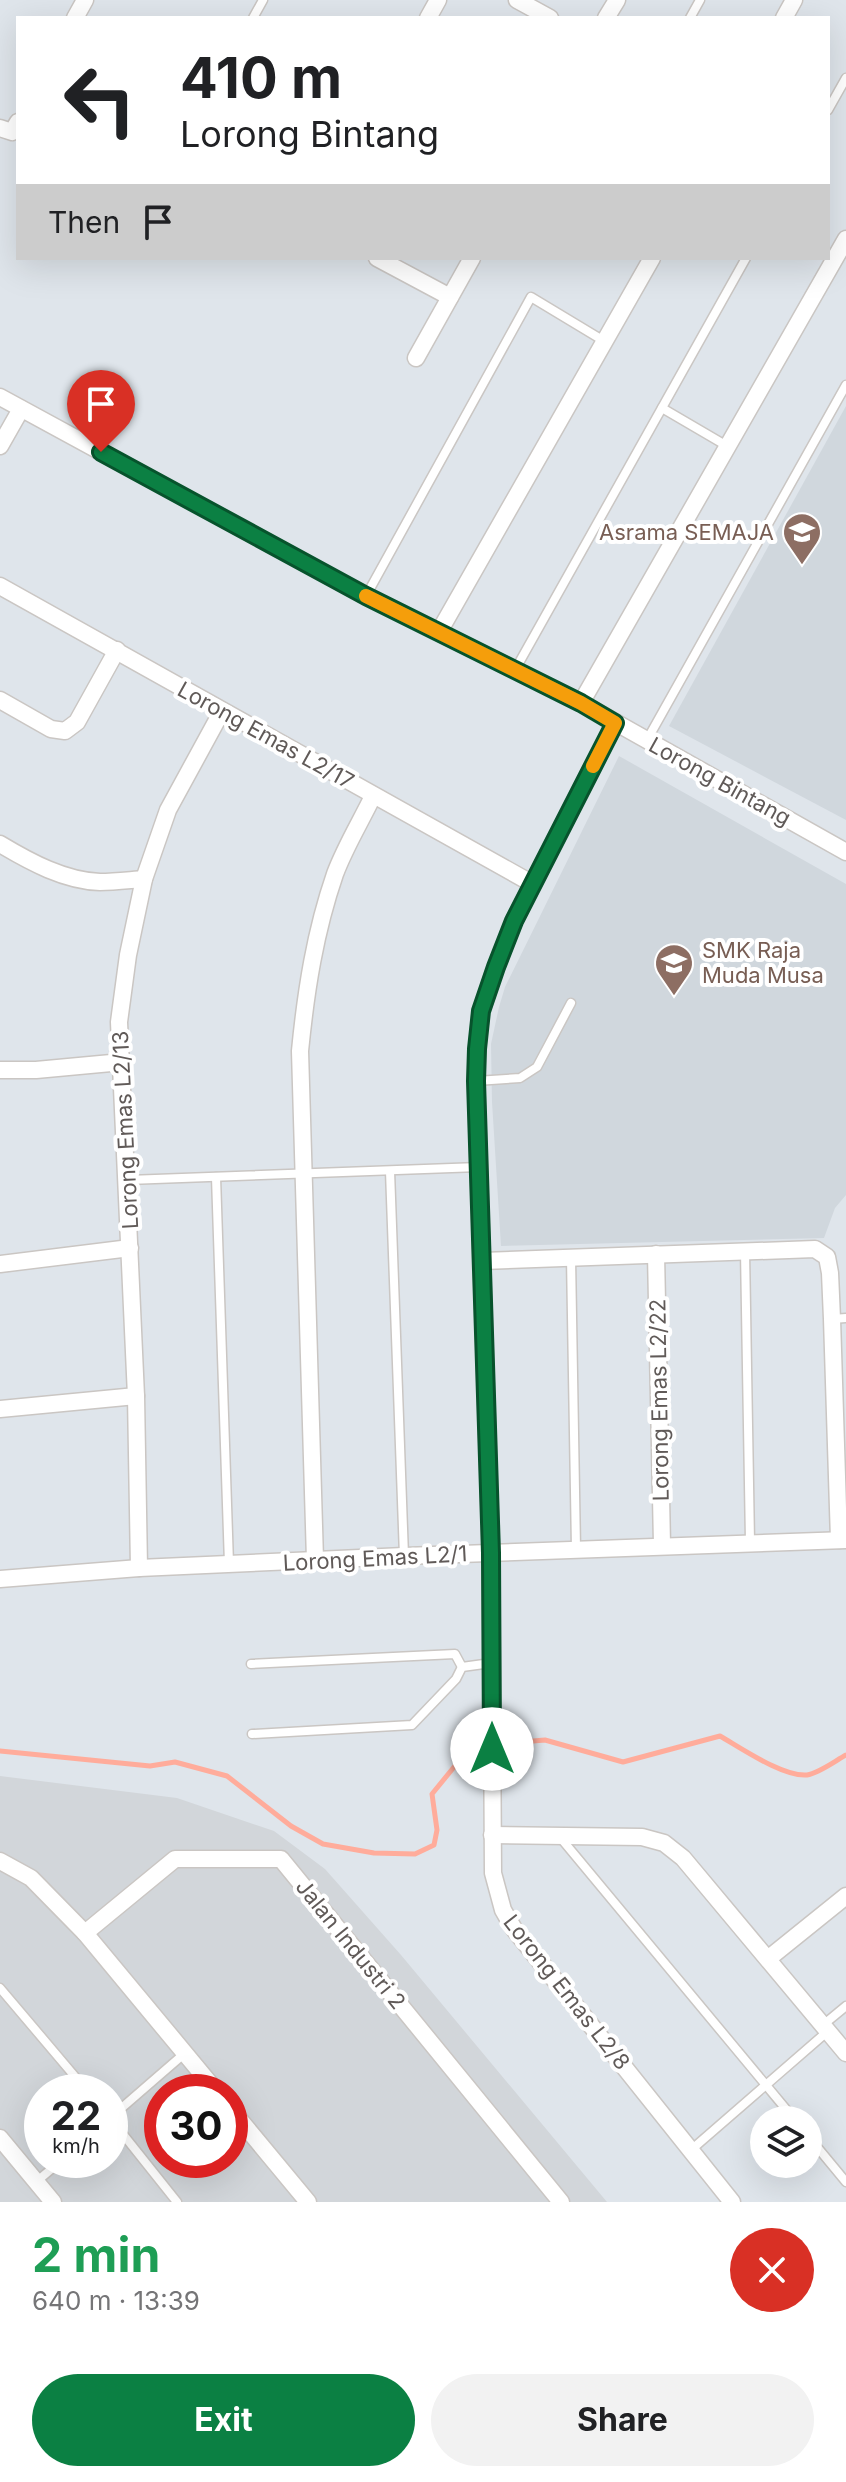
<!DOCTYPE html>
<meta charset="utf-8">
<style>
:root{--surface:#fff;--page:#f2f2f2;--text:#202124;--muted:#757577;--accent:#0b8043}
body{margin:0;font-family:Inter,sans-serif;background:var(--page);color:var(--text);height:100vh;display:flex;flex-direction:column;font-size:30px;white-space:nowrap}
*{box-sizing:border-box;margin:0}
p{font-size:26px;color:var(--muted)}
.icon{flex:none;width:44px;height:44px;fill:none;stroke:currentColor;stroke-width:2;stroke-linecap:round;stroke-linejoin:round}
.map{position:relative;height:2202px;overflow:hidden}
.panel{display:flex;flex-direction:column;background:var(--surface);flex:1}
.panel>*{flex:none}
.hud{position:absolute;left:16px;top:16px;width:814px;height:244px;border-radius:0px;box-shadow:0 8px 32px #0002;background:#fff;color:var(--text);overflow:hidden}
.fabs{position:absolute;left:750px;top:2106px;display:grid;gap:16px}
.fabs a{display:grid;place-items:center;width:72px;height:72px;border-radius:50%;background:var(--surface);box-shadow:0 8px 32px #0002;font-size:40px}
.speed{position:absolute;left:24px;top:2074px;display:flex;gap:16px;font-size:40px;font-weight:700;text-align:center}
.speed>*{display:grid;place-content:center;width:104px;height:104px;border-radius:50%;background:var(--surface);box-shadow:0 8px 32px #0002;line-height:1}
.speed small{font-size:20px;font-weight:400}
.speed .limit{border:12px solid #d22;background:#fff;color:#111}
.pin{position:absolute;display:grid;place-items:center;width:68px;height:68px;color:#fff;margin:-82px -34px;border-radius:50% 50% 50% 0;rotate:-45deg;box-shadow:0 0 8px #0007}
.pin .icon{rotate:45deg}
.me{position:absolute;width:88px;margin:-44px;rotate:0deg;stroke-linejoin:round;filter:drop-shadow(0 0 6px #0008)}
.turn{display:flex;align-items:center;gap:28px;height:168px;padding:0 32px;font-size:36px}
.turn .icon{width:104px;height:104px;stroke-width:2.5}
.turn b{display:block;font-size:56px;line-height:68px}
.then{display:flex;align-items:center;height:76px;padding:0 32px;background:#0003;gap:16px;font-size:30px}
.round{display:grid;place-items:center;flex:none;width:84px;height:84px;border-radius:42px;background:var(--page)}
.summary{display:flex;align-items:center;justify-content:space-between;height:136px;padding:0 32px}
h1{font-size:48px;font-weight:700;line-height:60px;color:#1e9e55}
.cta{display:flex;gap:16px;margin-top:auto;padding:16px 32px}
.cta a{flex:1;height:92px;border-radius:48px;background:var(--accent);color:#fff;font-size:32px;font-weight:700;line-height:92px;text-align:center}
.cta a+a{background:var(--page);color:var(--text)}
.map>svg:first-child{display:block}
</style>
<div class="map">
<svg width="846" height="2202" viewBox="0 0 846 2202">
<rect width="100%" height="100%" fill="#dfe5eb"/>
<!-- industrial -->
<path fill="#d2d6da" fill-rule="evenodd" d="M0 1776 177 1798 274 1831 325 1869 401 1955 607 2202H0ZM42 2092H110V2160H42ZM162 2092H230V2160H162Z"/>
<!-- education -->
<g fill="#d0d7dd">
<path d="M846 406V820L669 726Z"/>
<path d="M619 756 846 884V1195L835 1208 824 1238 501 1246 492 1102 491 1044 499 1007 505 987Z"/>
</g>
<g fill="none" stroke-linecap="round" stroke-linejoin="round">
<!-- stream -->
<g stroke="#ffac9b" stroke-width="5">
<path d="M509 1743 545 1740 623 1762 720 1736C741 1748 783 1777 807 1775 819 1773 835 1761 846 1755"/>
<path d="M0 1751 150 1766 175 1762 227 1776 291 1826 323 1844 374 1853 415 1854 434 1845 437 1830 432 1794 463 1756 477 1750"/>
</g>
<!-- lane casing -->
<g stroke="#cac6c3" stroke-width="11">
<g id="lane">
<path d="M253 18 263 0"/>
<path d="M690 18 700 0"/>
<path d="M828 110 846 78"/>
<path d="M662 408 727 446"/>
<path d="M366 596 531 297 604 341"/>
<path d="M515 670 746 258"/>
<path d="M647 740 846 385"/>
<path d="M476 1081 520 1078 537 1067 571 1003"/>
<path d="M390 1171 404 1556"/>
<path d="M216 1177 229 1564"/>
<path d="M128 1180 479 1167"/>
<path d="M745 1251 750 1542"/>
<path d="M571 1258 576 1549"/>
<path d="M832 1319 846 1318"/>
<path d="M251 1664 455 1654 462 1667"/>
<path d="M252 1734 412 1725 456 1679 462 1667 491 1663"/>
<path d="M559 1836 795 2120"/>
<path d="M0 1988 88 2092"/>
<path d="M823 2025 846 2006"/>
<path d="M110 2118 177 2202"/>
<path d="M110 2118 185 2053"/>
<path d="M808 2136 846 2182"/>
<path d="M691 2150 828 2031"/>
<path d="M36 2182 62 2160"/>
</g>
</g>
<!-- street casing -->
<g stroke="#cac6c3" stroke-width="19">
<g id="street">
<path d="M517 0 550 18"/>
<path d="M75 18 85 0"/>
<path d="M428 18 438 0"/>
<path d="M606 18 617 0"/>
<path d="M784 18 794 0"/>
<path d="M0 128 12 132 18 122"/>
<path d="M377 258 450 297"/>
<path d="M416 358 472 258"/>
<path d="M0 397 366 596 581 703 846 852"/>
<path d="M0 446 21 409"/>
<path d="M0 586 533 884"/>
<path d="M439 632 652 258"/>
<path d="M0 700 51 729 65 731 77 722 117 650"/>
<path d="M581 703 846 239"/>
<path d="M615 723 514 921 496 967 481 1011 477 1049 476 1081 491 1553 493 1873 503 1910 514 1929 732 2202"/>
<path d="M0 844C30 862 65 881 100 882 115 882 130 880 144 879"/>
<path d="M0 1070H36L122 1062"/>
<path d="M656 1254 662 1545"/>
<path d="M483 1261 815 1249 827 1257 830 1273 832 1319 839 1540"/>
<path d="M0 1264 130 1248"/>
<path d="M0 1409 136 1396"/>
<path d="M315 1560 300 1051C306 990 315 932 335 874 345 847 361 821 373 796"/>
<path d="M139 1568 136 1396 119 1022 128 955 144 879 168 810 222 711"/>
<path d="M0 1579 139 1568 404 1556 846 1540"/>
<path d="M492 1835 642 1837 664 1843 683 1858 846 2053"/>
<path d="M0 1861 31 1878 85 1933 217 2092"/>
<path d="M85 1933 175 1859H281L561 2202"/>
<path d="M769 1958 846 1896"/>
<path d="M230 2108 308 2202"/>
<path d="M0 2138 53 2202"/>
</g>
</g>
<!-- lane -->
<use href="#lane" stroke="#fff" stroke-width="8"/>
<!-- street -->
<use href="#street" stroke="#fff" stroke-width="16"/>
</g>
<g fill="none" stroke-linecap="round" stroke-linejoin="round">
<!-- route casing -->
<g stroke="#07532c" stroke-width="20">
<path id="route" d="M101 452 366 596 581 703 615 723 514 921 496 967 481 1011 477 1049 476 1081 491 1553 492 1749"/>
</g>
<!-- route -->
<use href="#route" stroke="#0b8043" stroke-width="14"/>
<!-- slow -->
<path stroke="#f59e0b" stroke-width="14" d="M366 596 581 703 615 723 593 766"/>
</g>
<!-- icons -->
<defs>
<g id="school-pin" transform="scale(2)"><path d="M0 17L-7.5 6A9.5 9.5 0 1 1 7.5 6Z" fill="#8d6e63" stroke="#fff"/><path d="M0-5L7-2L0 1L-7-2ZM-4 1L0 2.5L4 1V4Q0 6-4 4Z" fill="#fff"/></g>
</defs>
<g fill-rule="evenodd">
<use href="#school-pin" x="802" y="532"/>
<use href="#school-pin" x="674" y="963"/>
</g>
<g text-anchor="middle" dominant-baseline="central" stroke-width="8" stroke-linejoin="round" paint-order="stroke">
<!-- education labels -->
<g font-size="22" fill="#785e54" stroke="#fff" text-anchor="end">
<text x="774" y="532">Asrama SEMAJA</text>
<text x="702" y="950" text-anchor="start">SMK Raja<tspan x="702" dy="25">Muda Musa</tspan></text>
</g>
<!-- street labels -->
<g font-size="22" fill="#605a58" stroke="#fff">
<text transform="translate(266 735) rotate(29)">Lorong Emas L2/17</text>
<text transform="translate(720 781) rotate(29)">Lorong Bintang</text>
<text transform="translate(125 1130) rotate(-93)">Lorong Emas L2/13</text>
<text transform="translate(659 1400) rotate(-91)">Lorong Emas L2/22</text>
<text transform="translate(375 1558) rotate(-3)">Lorong Emas L2/1</text>
<text transform="translate(351 1944) rotate(51)">Jalan Industri 2</text>
<text transform="translate(567 1992) rotate(52)">Lorong Emas L2/8</text>
</g>
</g>
</svg>
<div class="fabs">
<a><svg class="icon" aria-label="layers" viewBox="0 0 24 24"><path d="M12 4l9 5-9 5-9-5zM3 14l9 5 9-5"/></svg></a>
</div>
<div class="speed"><div>22<small>km/h</small></div><div class="limit">30</div></div>
<div class="pin" style="left:101px;top:452px;background:#d93025"><svg class="icon" aria-label="arrive" viewBox="0 0 24 24"><path d="M6 21V4h12l-3 4 3 4H6"/></svg></div>
<svg class="me" style="left:492px;top:1749px" viewBox="-20 -20 40 40"><circle r="19" fill="#fff"/><path d="M0-13L10 11 0 6-10 11z" fill="#0b8043"/></svg>
<div class="hud">
<div class="turn"><svg class="icon" aria-label="left" viewBox="0 0 24 24"><path d="M17 20v-9H6M10 6l-5 5 5 5"/></svg><div><b>410 m</b>Lorong Bintang</div></div>
<div class="then">Then<svg class="icon" aria-label="arrive" viewBox="0 0 24 24"><path d="M6 21V4h12l-3 4 3 4H6"/></svg></div>
</div>
</div>
<section class="panel">
<div class="summary"><div><h1>2 min</h1><p>640 m · 13:39</p></div><a class="round" style="background:#d93025;color:#fff"><svg class="icon" aria-label="close" viewBox="0 0 24 24"><path d="M6 6l12 12M18 6L6 18"/></svg></a></div>
<div class="cta"><a>Exit</a><a>Share</a></div>
</section>
